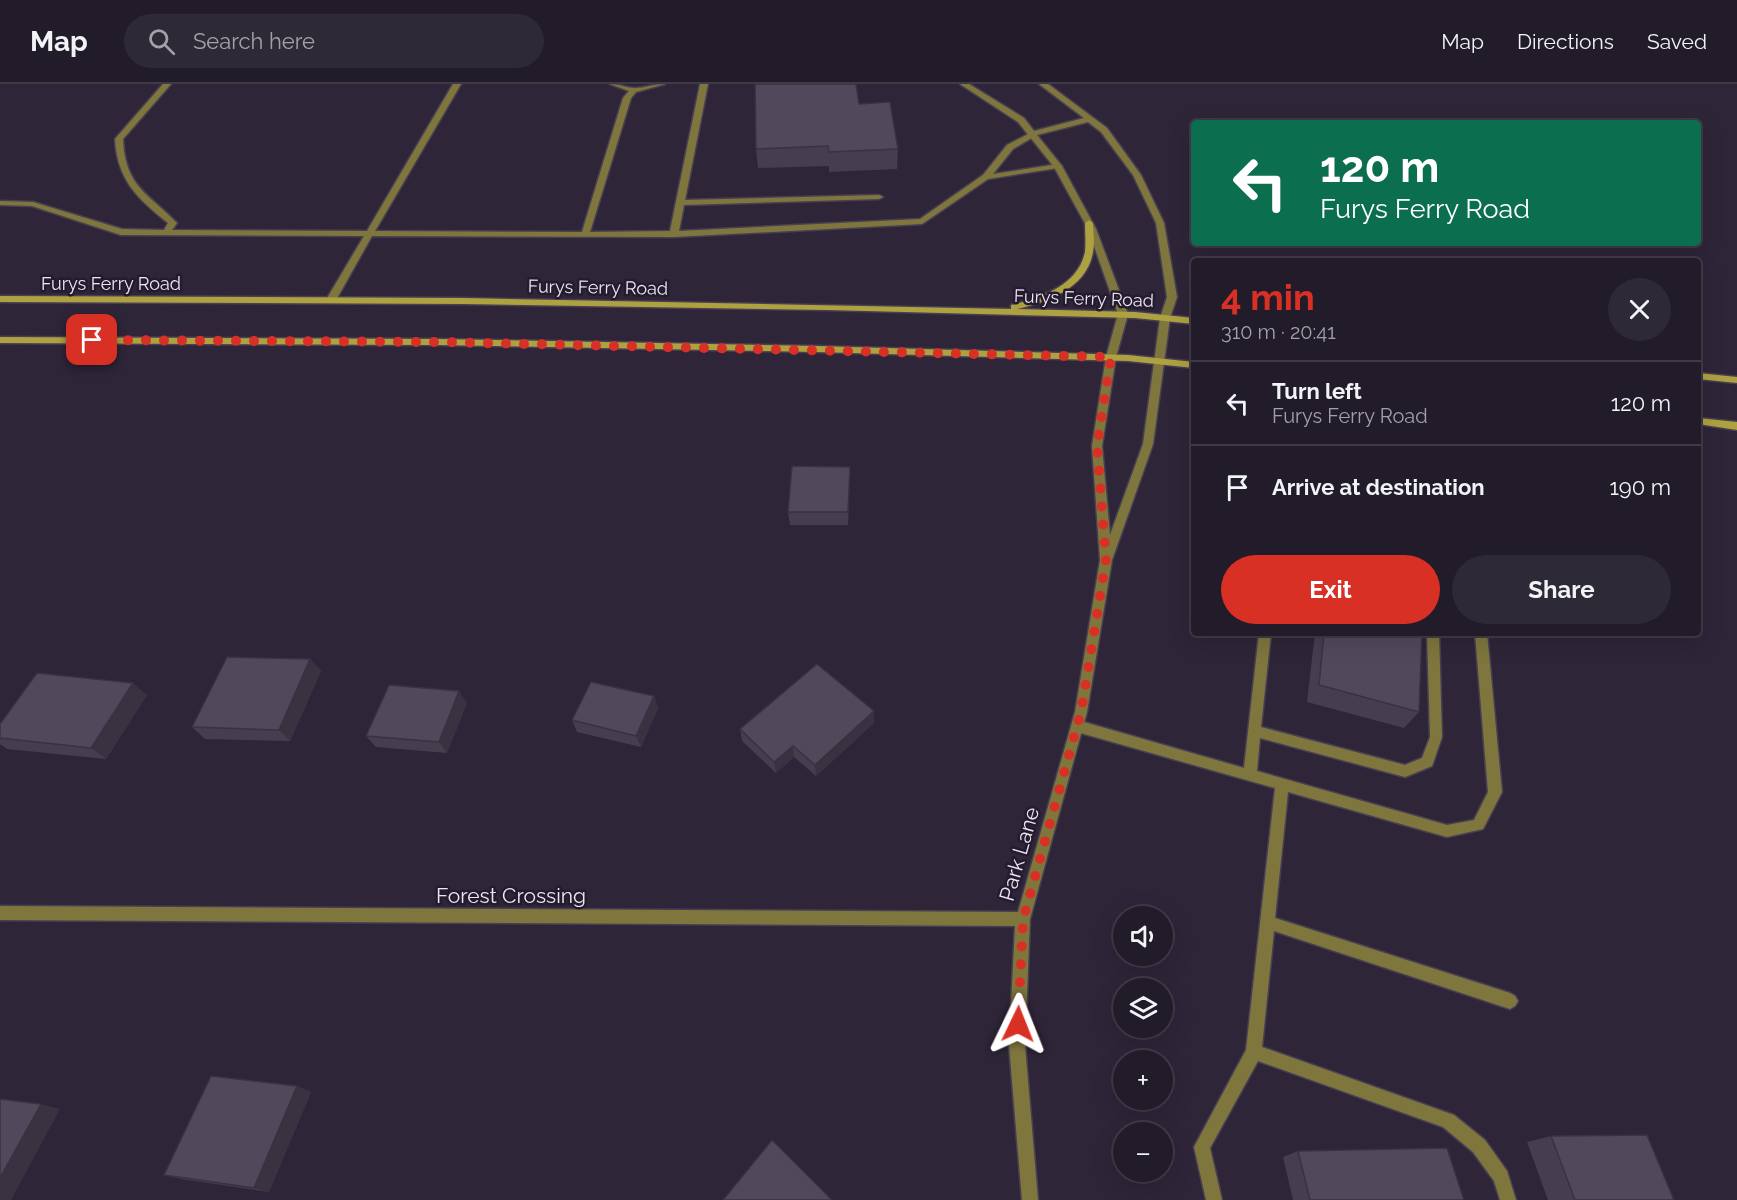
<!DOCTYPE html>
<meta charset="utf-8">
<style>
:root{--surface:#221c2a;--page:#2e2936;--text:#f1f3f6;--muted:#a2a1a8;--line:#3f3a47;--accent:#d93025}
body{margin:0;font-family:Raleway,sans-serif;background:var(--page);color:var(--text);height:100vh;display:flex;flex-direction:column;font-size:22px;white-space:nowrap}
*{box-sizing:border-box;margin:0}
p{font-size:20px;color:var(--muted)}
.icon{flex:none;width:33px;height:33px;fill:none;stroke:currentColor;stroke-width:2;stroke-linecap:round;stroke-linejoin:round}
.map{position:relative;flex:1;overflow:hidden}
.side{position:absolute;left:1191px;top:174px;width:510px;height:378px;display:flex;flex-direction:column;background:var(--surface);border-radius:6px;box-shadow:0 6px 24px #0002,0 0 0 2px var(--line)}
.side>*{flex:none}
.hud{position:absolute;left:1191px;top:36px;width:510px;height:126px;border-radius:6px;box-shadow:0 6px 24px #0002,0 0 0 2px var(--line);background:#0b6e4f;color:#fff;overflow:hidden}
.fabs{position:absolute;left:1113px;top:822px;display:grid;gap:12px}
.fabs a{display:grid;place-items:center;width:60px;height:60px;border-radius:50%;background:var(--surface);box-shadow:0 6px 24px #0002,0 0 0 2px var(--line);font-size:30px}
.pin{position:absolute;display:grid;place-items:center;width:51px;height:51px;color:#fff;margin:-26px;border-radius:12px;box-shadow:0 3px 9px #0006}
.me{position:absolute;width:66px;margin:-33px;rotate:2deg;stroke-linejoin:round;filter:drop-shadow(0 0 4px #0008)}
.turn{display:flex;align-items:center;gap:21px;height:126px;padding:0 30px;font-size:27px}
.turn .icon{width:78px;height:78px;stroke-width:2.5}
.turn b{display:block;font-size:42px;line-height:51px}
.round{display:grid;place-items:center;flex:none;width:63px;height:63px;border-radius:32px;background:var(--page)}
.overview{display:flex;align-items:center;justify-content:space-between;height:102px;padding:0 30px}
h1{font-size:36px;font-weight:700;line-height:45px;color:var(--accent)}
.button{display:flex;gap:12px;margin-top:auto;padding:12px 30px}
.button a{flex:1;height:69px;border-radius:36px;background:var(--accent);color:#fff;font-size:24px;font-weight:700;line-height:69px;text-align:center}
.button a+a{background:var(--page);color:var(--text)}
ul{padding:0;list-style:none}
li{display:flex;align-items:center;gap:18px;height:84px;padding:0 30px;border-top:2px solid var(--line)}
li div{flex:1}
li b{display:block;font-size:22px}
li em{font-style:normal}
header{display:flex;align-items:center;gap:36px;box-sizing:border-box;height:84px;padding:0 30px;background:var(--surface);border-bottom:2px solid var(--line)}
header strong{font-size:28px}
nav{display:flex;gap:33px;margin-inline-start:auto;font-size:21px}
.search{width:420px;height:54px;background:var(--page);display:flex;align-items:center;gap:15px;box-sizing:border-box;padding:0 21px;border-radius:33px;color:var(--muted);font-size:22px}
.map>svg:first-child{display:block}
</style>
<header>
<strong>Map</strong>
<div class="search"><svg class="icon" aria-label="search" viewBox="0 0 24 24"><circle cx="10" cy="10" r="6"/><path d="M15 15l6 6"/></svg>Search here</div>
<nav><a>Map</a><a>Directions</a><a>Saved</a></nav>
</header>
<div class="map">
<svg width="1737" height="1116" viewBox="0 0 1737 1116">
<rect width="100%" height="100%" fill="#2e2538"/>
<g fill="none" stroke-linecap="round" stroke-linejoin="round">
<!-- lane casing -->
<g stroke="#484052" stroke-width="3">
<g id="lane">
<path d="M163 0H171L123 55C125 103 148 109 177 139L172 146 367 147 453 0H461L375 147 582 148 623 14 629 7 610 0C619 0 627 4 635 4 645 4 654 0 665 0L636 8 631 14 590 148 670 147 700 0H708L685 116 879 111 883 113 879 115 684 121 679 147 920 135 983 91 1007 61 1032 48H1035V52L1013 65 993 90 1058 80 1062 82 1058 84 988 95 922 140 674 153 372 152 336 216 331 219 326 216 364 152 121 151 32 122 0 121V117L33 118 122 145 164 146 168 139C138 115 117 96 115 55Z"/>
<path d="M1259 549H1271L1261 643 1405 681 1422 674 1430 653 1427 549H1439L1442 653 1432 682 1405 693 1260 654 1257 687 1447 741 1474 736 1488 708 1475 549H1487L1502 708 1483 745 1447 753 1288 708 1275 834 1510 909 1515 912 1518 917 1515 922 1510 925 1274 847 1262 963 1454 1031 1485 1056 1507 1087 1516 1116H1500L1494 1097 1473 1068 1443 1043 1258 977 1210 1064 1222 1116H1206L1194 1063 1246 966 1275 704 1077 648 1073 646 1071 642 1073 638 1077 636 1244 684Z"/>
</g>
</g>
<!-- street casing -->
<g stroke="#484052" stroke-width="3">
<path id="street" d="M960 0H969L1024 34 1034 47 1084 34 1039 0H1048L1107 44 1141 91 1164 139 1177 213 1170 234 1153 360 1112 476 1087 628 1030 835 1025 961 1038 1116H1022L1009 961 1015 842 0 836V822L1018 828 1075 628 1100 476 1092 362 1106 273 1118 230 1088 145 1054 83 1018 38ZM1088 38 1101 48 1133 91 1156 139 1167 213 1160 234 1143 360 1110 451 1102 362 1116 273 1128 230 1096 145 1062 82 1037 51Z"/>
</g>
<!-- secondary casing -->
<g stroke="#484052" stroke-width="3">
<g id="secondary">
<path d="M1089 136 1093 139C1093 148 1095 158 1093 168 1087 204 1048 218 1017 225L1135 228 1194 234V240L1135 234 828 226 463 220 0 218V212L463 214 1011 225V221C1040 214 1078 202 1085 168 1086 158 1085 148 1085 139Z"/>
<path d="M0 253 437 255 816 262 1128 271 1194 278V284L1128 277 816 268 437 261 0 259Z"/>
<path d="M1698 289 1737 293V299L1698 295Z"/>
<path d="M1698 334 1737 338V346L1698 340Z"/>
</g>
</g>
<!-- lane -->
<use href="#lane" fill="#7e763d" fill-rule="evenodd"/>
<!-- street -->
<use href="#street" fill="#7e763d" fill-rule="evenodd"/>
<!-- secondary -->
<use href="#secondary" fill="#aea140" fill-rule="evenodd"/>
</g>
<!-- wall -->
<g fill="#463e4f">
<path d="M859 20 898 65 897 85 829 88V82L758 84 756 65Z"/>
<path d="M850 383 848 441H790L788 428Z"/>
<path d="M1315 549H1422L1419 628 1404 644 1307 618Z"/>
<path d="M310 575 321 587 290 657 205 655 192 643Z"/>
<path d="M147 611 106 675 7 665 0 660V640Z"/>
<path d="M654 612 658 624 641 663 577 648 572 636Z"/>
<path d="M467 619 447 669 376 663 366 652Z"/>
<path d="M874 627V639L816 692 794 673 776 689 742 657 740 645Z"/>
<path d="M297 1002 311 1008 269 1108 181 1095 164 1091Z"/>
<path d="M1551 1052 1674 1116H1548L1527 1058Z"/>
<path d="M1298 1067 1464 1116H1293L1283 1073Z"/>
</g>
<!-- shaded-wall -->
<g fill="#393240">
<path d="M850 383V396L848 441V428Z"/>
<path d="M310 575 321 587 290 657 279 646Z"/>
<path d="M133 599 147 611 106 675 91 664Z"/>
<path d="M459 607 467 619 447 669 439 658Z"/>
<path d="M654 612 658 624 641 663 636 652Z"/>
<path d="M874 627V639L816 692 815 681Z"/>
<path d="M793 662 794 673 776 689 774 678Z"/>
<path d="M297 1002 311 1008 269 1108 254 1104Z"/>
<path d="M41 1020 60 1025 11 1116H0V1094Z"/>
</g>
<!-- building -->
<g fill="#51485c" stroke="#393240" stroke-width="1.5">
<path d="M755 0H856L859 20 890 18 898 65 829 68 828 62 756 65Z"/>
<path d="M792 382 850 383 848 428H788Z"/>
<path d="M1324 549H1422L1419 628 1319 601Z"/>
<path d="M227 573 310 575 279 646 192 643Z"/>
<path d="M817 580 874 627 815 681 793 662 774 678 740 645Z"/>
<path d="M37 589 133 599 91 664 0 654V640Z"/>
<path d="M591 598 654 612 636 652 572 636Z"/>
<path d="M389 601 459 607 439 658 366 652Z"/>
<path d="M211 992 297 1002 254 1104 164 1091Z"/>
<path d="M0 1015 41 1020 0 1094Z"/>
<path d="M1647 1051 1674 1116H1575L1551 1052Z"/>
<path d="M772 1056 832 1116H723Z"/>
<path d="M1447 1064 1464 1116H1310L1298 1067Z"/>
</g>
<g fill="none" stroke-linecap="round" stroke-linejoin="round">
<!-- route -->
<path stroke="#d93025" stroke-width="10" stroke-dasharray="0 18" d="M92 256 437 258 1111 273 1097 362 1106 476 1081 628 1023 836 1018 940"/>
</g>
<g text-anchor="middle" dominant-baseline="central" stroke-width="5" stroke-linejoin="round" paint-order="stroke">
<!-- far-street labels -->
<g font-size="18" fill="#ebe6f2" stroke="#241c2e">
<text x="111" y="199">Furys Ferry Road</text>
<text transform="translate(598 203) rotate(1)">Furys Ferry Road</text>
<text transform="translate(1084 214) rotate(2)">Furys Ferry Road</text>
</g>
<!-- street labels -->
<g font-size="21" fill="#ebe6f2" stroke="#241c2e">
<text transform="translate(1019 770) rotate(-74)">Park Lane</text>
<text x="511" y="811">Forest Crossing</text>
</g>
</g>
</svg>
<div class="fabs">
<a><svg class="icon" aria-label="sound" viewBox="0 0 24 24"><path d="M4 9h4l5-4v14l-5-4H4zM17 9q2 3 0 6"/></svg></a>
<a><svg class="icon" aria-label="layers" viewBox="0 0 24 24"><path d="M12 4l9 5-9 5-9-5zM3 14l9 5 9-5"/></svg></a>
<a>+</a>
<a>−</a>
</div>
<div class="pin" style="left:92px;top:256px;background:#d93025"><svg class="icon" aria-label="arrive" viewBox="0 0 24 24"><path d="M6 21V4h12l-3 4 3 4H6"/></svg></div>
<svg class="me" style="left:1018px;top:940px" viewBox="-20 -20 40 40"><path d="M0-17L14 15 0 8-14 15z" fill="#d93025" stroke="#fff" stroke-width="4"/></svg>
<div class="hud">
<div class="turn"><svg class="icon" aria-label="left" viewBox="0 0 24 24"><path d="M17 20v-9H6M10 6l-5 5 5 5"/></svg><div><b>120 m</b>Furys Ferry Road</div></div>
</div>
<section class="side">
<div class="overview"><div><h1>4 min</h1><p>310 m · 20:41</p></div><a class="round"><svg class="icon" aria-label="close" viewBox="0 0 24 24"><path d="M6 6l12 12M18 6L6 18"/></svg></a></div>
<ul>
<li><svg class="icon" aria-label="left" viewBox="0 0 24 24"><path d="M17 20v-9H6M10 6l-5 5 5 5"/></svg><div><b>Turn left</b><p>Furys Ferry Road</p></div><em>120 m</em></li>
<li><svg class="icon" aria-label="arrive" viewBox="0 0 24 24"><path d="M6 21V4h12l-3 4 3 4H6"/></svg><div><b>Arrive at destination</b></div><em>190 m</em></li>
</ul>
<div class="button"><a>Exit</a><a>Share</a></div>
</section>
</div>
